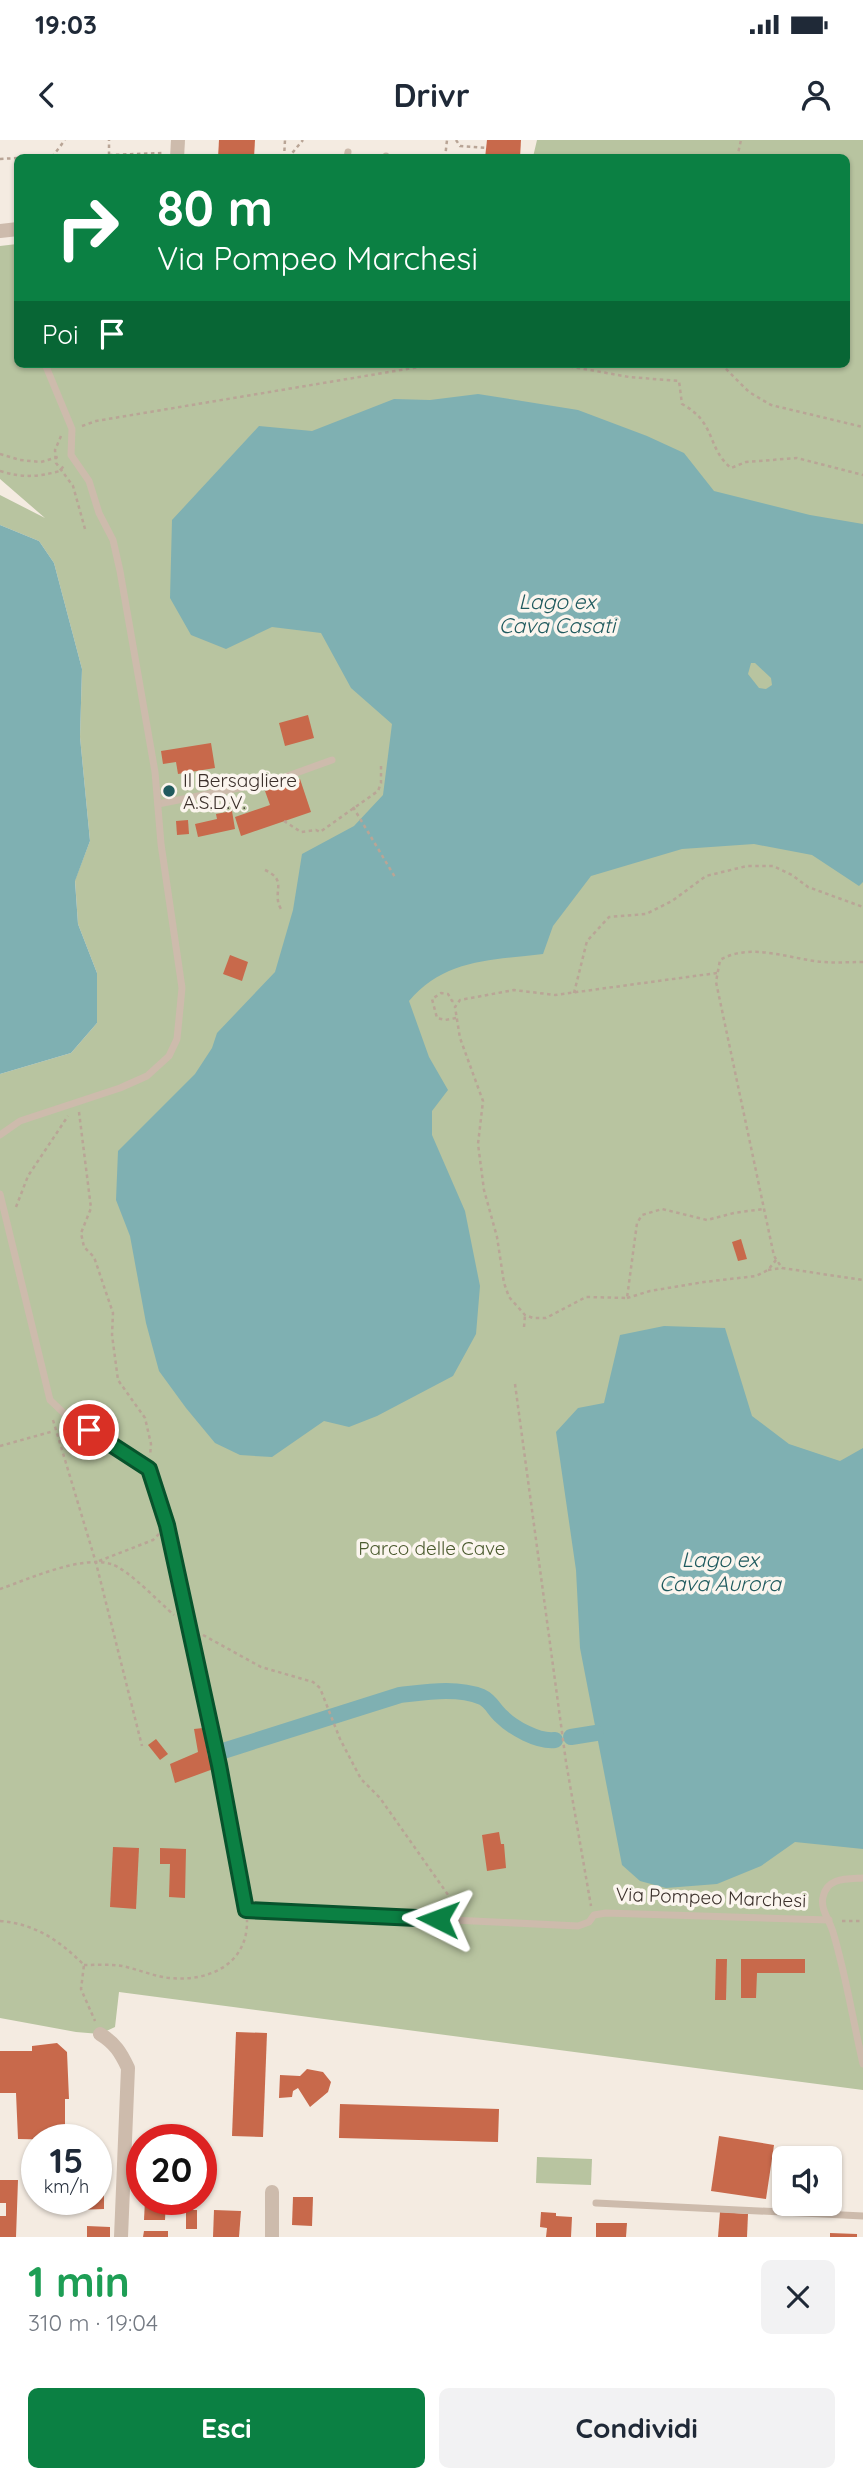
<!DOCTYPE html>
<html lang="it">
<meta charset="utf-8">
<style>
:root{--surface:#fff;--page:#f2f2f3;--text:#1f2937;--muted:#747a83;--accent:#0b8043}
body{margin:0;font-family:Quicksand,sans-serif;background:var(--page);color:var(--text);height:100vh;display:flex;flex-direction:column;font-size:26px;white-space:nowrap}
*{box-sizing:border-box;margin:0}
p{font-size:23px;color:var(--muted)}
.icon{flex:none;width:38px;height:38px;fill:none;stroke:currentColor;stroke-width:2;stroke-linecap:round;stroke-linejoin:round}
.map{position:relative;height:2097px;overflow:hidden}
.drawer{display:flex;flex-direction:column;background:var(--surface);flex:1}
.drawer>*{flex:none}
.top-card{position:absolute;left:14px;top:14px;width:836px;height:214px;border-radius:10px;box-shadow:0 2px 5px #0004;background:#0b8043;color:#fff;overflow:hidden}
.fabs{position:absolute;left:772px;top:2006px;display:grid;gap:14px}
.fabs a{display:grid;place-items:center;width:70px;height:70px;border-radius:10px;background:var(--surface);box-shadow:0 2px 5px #0004;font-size:35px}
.speed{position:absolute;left:21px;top:1984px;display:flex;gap:14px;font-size:35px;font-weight:700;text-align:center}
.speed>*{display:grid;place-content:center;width:91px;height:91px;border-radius:50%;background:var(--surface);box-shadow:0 2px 5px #0004;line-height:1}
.speed small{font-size:18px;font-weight:400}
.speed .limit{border:10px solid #d22;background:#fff;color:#111}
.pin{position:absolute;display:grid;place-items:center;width:60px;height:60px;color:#fff;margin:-30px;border:4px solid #fff;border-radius:50%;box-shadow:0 2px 7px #0007}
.me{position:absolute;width:77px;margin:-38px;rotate:273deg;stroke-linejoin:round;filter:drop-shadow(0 0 5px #0008)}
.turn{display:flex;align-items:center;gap:24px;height:147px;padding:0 28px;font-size:32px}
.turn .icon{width:91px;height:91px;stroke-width:2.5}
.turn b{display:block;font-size:49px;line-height:60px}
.then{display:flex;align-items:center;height:66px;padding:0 28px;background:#0003;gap:14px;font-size:26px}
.round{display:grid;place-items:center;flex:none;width:74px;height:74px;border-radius:10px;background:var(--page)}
.overview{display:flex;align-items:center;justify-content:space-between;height:119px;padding:0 28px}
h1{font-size:42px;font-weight:700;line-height:52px;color:#1e9e55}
.primary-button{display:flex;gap:14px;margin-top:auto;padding:14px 28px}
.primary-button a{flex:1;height:80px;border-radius:10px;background:var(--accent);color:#fff;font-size:28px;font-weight:700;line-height:80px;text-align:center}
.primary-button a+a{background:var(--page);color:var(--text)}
.status{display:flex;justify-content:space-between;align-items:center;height:49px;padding:0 35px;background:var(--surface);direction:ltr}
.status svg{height:19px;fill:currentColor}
header{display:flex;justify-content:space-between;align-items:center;height:91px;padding:0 28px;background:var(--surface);font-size:32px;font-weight:700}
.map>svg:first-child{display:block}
</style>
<div class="status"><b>19:03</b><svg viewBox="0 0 49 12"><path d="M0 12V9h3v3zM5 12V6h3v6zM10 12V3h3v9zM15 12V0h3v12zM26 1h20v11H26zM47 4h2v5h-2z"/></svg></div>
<header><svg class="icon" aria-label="back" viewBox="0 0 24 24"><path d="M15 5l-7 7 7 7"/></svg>Drivr<svg class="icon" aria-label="person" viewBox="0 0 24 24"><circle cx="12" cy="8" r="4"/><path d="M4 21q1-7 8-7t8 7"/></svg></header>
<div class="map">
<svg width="863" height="2097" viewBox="0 0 863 2097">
<rect width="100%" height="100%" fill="#f4ebe1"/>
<!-- green -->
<g fill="#b8c4a0">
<path d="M537 0H863V1950L119 1852 115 1887 100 1894 76 1892 0 1878V934L71 913 97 883V833L78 784 75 740 90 701 80 597 82 529 54 423 39 401 0 385V355L45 378 0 339V106L17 104 18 224H847V18L533 17Z"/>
<path d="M537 2017 592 2019 591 2045 536 2043Z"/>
</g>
<!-- water -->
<g fill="#7fb0b2" fill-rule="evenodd">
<path d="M478 254 578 270 647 296 684 313 714 351 810 375 863 384V742L859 746 812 715 754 704 682 709 591 736 553 786 543 814C492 820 444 819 409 861L429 917 448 950 432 971V995L465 1071 480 1146 476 1194 453 1236 377 1276 349 1287 324 1281 272 1317 240 1315 215 1303 186 1268 159 1231 146 1183 130 1096 116 1060 118 1011 195 934 212 908 217 893 275 832 293 770 302 714 354 686 383 655 392 584 351 548 321 493 272 487 226 509 191 495 170 458 172 380 259 286 312 291 394 259 430 260ZM751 523H755L771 538 772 545 766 549 759 548 748 534Z"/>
<path d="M0 385 39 401 54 423 82 529 80 597 90 701 75 741 78 784 97 833V883L71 913 0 934Z"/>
<path d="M664 1186 725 1188 752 1276 789 1304 840 1321 863 1308V1709L795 1702 761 1726 717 1744 666 1748 640 1741 622 1725 580 1508 576 1430 556 1292 578 1268 604 1263 620 1195Z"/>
</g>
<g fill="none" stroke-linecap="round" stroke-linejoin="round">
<!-- canal -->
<g stroke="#7fb0b2" stroke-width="16">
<path d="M571 1597 596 1593"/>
<path d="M223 1611 400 1555C427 1552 457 1547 482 1557 491 1561 494 1570 501 1576 513 1588 538 1602 555 1600"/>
</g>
</g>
<!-- building -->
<g fill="#c8694b">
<path d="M219 0H255L254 18H218Z"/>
<path d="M487 0H521L520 18H485Z"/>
<path d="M308 575 314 598 285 606 279 583Z"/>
<path d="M211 603 215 628 178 634 176 622 163 624 161 611Z"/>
<path d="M300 639 311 672 241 696 235 677 270 665 265 651Z"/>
<path d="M232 671 235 689 198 697 195 684 217 679 216 674Z"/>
<path d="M188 680 189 694 177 695 176 681Z"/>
<path d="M230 815 248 822 242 841 223 834Z"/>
<path d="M741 1099 747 1119 738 1121 732 1102Z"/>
<path d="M203 1588 208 1617 212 1616 216 1628 175 1643 170 1624 198 1612 194 1589Z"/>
<path d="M156 1599 168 1614 160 1620 148 1605Z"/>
<path d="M499 1692 501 1704H504L506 1728 487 1731 482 1695Z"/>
<path d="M113 1707 139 1708 136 1769 110 1767Z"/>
<path d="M160 1708 186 1709 185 1758 169 1757 170 1724H160Z"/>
<path d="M716 1819H727L726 1860H715Z"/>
<path d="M741 1819H805V1833H757L756 1858H741Z"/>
<path d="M236 1892 267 1893 263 1997 232 1996Z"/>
<path d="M57 1903 67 1912 69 1959H65V2000L18 1999 16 1953H0V1911H32V1906Z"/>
<path d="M307 1929 323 1932 331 1942 328 1952 310 1967 298 1948 293 1951 292 1957 279 1958 280 1935 300 1936Z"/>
<path d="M340 1964 499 1969 498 2002 339 1998Z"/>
<path d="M719 1996 774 2005 766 2059 711 2051Z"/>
<path d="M830 2027 836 2028 834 2040H841L838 2059 830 2058Z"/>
<path d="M0 2040H18L16 2097H0V2076H6V2063H0Z"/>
<path d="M96 2043H104V2069L77 2070V2060H96Z"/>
<path d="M293 2057H313L312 2086 292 2085Z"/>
<path d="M145 2060H166L165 2080H144Z"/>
<rect x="186" y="2070" width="11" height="19"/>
<path d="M214 2070 241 2071 239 2097H213Z"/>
<path d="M541 2072 556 2073V2076L572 2077 571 2097H546L547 2088 540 2087Z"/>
<path d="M720 2072 748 2074 747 2097H718Z"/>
<path d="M596 2083H627L626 2097H596Z"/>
<path d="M87 2086 110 2087V2097H87Z"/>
<path d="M144 2091H168V2097H143Z"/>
<path d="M830 2093 857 2094V2097H830Z"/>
</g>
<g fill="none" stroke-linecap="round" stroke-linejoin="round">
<!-- path -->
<g stroke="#b9a596" stroke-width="2.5" stroke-dasharray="3.5 3.5" stroke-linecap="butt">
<path d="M456 0 460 6 486 8"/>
<path d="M109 15V0"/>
<path d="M52 17 65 0"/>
<path d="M32 18 162 13"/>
<path d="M284 18 285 0"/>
<path d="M288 18 303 0"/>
<path d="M445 18 447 0"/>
<path d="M737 18 741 0"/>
<path d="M0 19 18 18"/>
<path d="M556 224 629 237 679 241 682 264C717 283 706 307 731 328L746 322 797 318 863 335"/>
<path d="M721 224 749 252 771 265 863 287"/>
<path d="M82 286 96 281 437 224"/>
<path d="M61 296 55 310 56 323 73 346 85 389"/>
<path d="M0 314 20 320 41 322 61 316"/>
<path d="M0 331C22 338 38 337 60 331L65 324"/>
<path d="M353 667 395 737"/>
<path d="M284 681 301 692 316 690 320 692 378 651 381 643V625"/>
<path d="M265 730C289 741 271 752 281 769"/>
<path d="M863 822C850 822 836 823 823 822 789 819 751 802 720 820L716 842 774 1116 782 1128 863 1140"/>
<path d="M717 833 555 855 514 850 460 860 455 867 460 898 483 961 478 1004 484 1050 497 1097 504 1143 509 1157 525 1175 533 1178H546L586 1157 627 1158 637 1083 642 1075 662 1069 707 1080 734 1073 763 1069"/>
<path d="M574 853 587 801 609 777 646 774 672 761 706 736 747 726H773L792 735 808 747 863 767"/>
<path d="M456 878 445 880 437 878 432 859 441 853 448 854 452 861H457"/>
<path d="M79 972 91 1068 81 1093 84 1107 94 1117 113 1173 112 1195 118 1240 145 1278 151 1304 150 1316"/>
<path d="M16 1067 28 1036 68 976"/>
<path d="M768 1130 782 1128"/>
<path d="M627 1158 650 1151 704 1142 756 1136 768 1130 776 1120"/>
<path d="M524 1187 525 1175"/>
<path d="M515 1244 566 1622 591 1766"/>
<path d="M53 1280 96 1423 142 1606"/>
<path d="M0 1306 54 1291"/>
<path d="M99 1421 153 1400 159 1394"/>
<path d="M0 1449C29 1439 81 1415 111 1424 128 1429 160 1463 174 1475"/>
<path d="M203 1495 261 1527 313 1542 320 1548 340 1599 361 1639 380 1658 458 1769"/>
<path d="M0 1781C35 1784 59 1800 84 1825L81 1849 95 1881"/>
<path d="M842 1781H863"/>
<path d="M84 1825C96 1825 109 1824 122 1826 137 1829 153 1836 169 1838 208 1842 248 1825 247 1780"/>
</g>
<!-- lane -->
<g stroke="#cdbbac" stroke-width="7">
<path d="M347 18 348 12"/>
<path d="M386 18V16"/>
<path d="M158 664 274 641 332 620"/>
<path d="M0 995 20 981 120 948 147 936 169 916 177 899 182 848 161 704 155 632 120 431 113 400 99 373 89 341 71 315 72 289 45 224"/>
<path d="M0 1054 50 1260 69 1278 149 1329 167 1385 219 1625 246 1770 578 1786 589 1782 594 1775 606 1773 829 1780"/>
<path d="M863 1738C848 1739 827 1737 823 1757 820 1769 830 1781 833 1792 846 1835 853 1881 863 1924"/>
<path d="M596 2063 863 2076"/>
</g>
<!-- street -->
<g stroke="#cdbbac" stroke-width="14">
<path d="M177 18 178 0"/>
<path d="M0 91 18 89"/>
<path d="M100 1894C115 1903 121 1913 128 1928L121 2097"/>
<path d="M272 2097V2052"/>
</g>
</g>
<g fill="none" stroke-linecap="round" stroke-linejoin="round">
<!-- route casing -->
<g stroke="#07532c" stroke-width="18">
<path id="route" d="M89 1290 149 1329 167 1385 219 1625 246 1770 438 1779"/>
</g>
<!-- route -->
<use href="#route" stroke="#0b8043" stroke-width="12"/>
</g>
<!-- markers -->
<circle fill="#1f5a5e" stroke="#fbf5ee" stroke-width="2.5" cx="169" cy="651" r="7"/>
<g text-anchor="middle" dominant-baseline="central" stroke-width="7" stroke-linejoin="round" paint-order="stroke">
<!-- poi labels -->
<g font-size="19" fill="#3b302b" stroke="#fbf5ee" text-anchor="start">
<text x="183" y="640">Il Bersagliere<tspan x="183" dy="22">A.S.D.V.</tspan></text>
</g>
<!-- park labels -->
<g font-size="19" fill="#4a5a2e" stroke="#fbf5ee">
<text x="432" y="1408">Parco delle Cave</text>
</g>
<!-- street labels -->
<g font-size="19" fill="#3b302b" stroke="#fbf5ee">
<text transform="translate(711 1757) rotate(2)">Via Pompeo Marchesi</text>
</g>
<!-- water labels -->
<g font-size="21" font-style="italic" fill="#1f5a5e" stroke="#fbf5ee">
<text x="557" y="461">Lago ex<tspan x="557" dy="24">Cava Casati</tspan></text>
<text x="720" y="1419">Lago ex<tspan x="720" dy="24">Cava Aurora</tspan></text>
</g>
</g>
</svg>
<div class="fabs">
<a><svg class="icon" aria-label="sound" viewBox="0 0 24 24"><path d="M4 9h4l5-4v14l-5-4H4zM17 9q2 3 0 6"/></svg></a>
</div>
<div class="speed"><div>15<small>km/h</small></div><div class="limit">20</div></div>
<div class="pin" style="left:89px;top:1290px;background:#d93025"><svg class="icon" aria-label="arrive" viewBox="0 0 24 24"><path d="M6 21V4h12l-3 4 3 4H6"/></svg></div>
<svg class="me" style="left:438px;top:1779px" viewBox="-20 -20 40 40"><path d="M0-17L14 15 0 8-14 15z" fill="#0b8043" stroke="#fff" stroke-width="4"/></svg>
<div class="top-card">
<div class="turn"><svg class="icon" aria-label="right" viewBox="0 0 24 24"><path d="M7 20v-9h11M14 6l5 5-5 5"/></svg><div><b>80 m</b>Via Pompeo Marchesi</div></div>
<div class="then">Poi<svg class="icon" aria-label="arrive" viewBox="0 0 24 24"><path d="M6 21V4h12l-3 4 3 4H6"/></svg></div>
</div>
</div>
<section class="drawer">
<div class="overview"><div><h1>1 min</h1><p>310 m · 19:04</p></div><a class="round"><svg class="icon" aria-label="close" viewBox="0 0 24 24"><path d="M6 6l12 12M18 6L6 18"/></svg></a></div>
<div class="primary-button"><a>Esci</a><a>Condividi</a></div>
</section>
